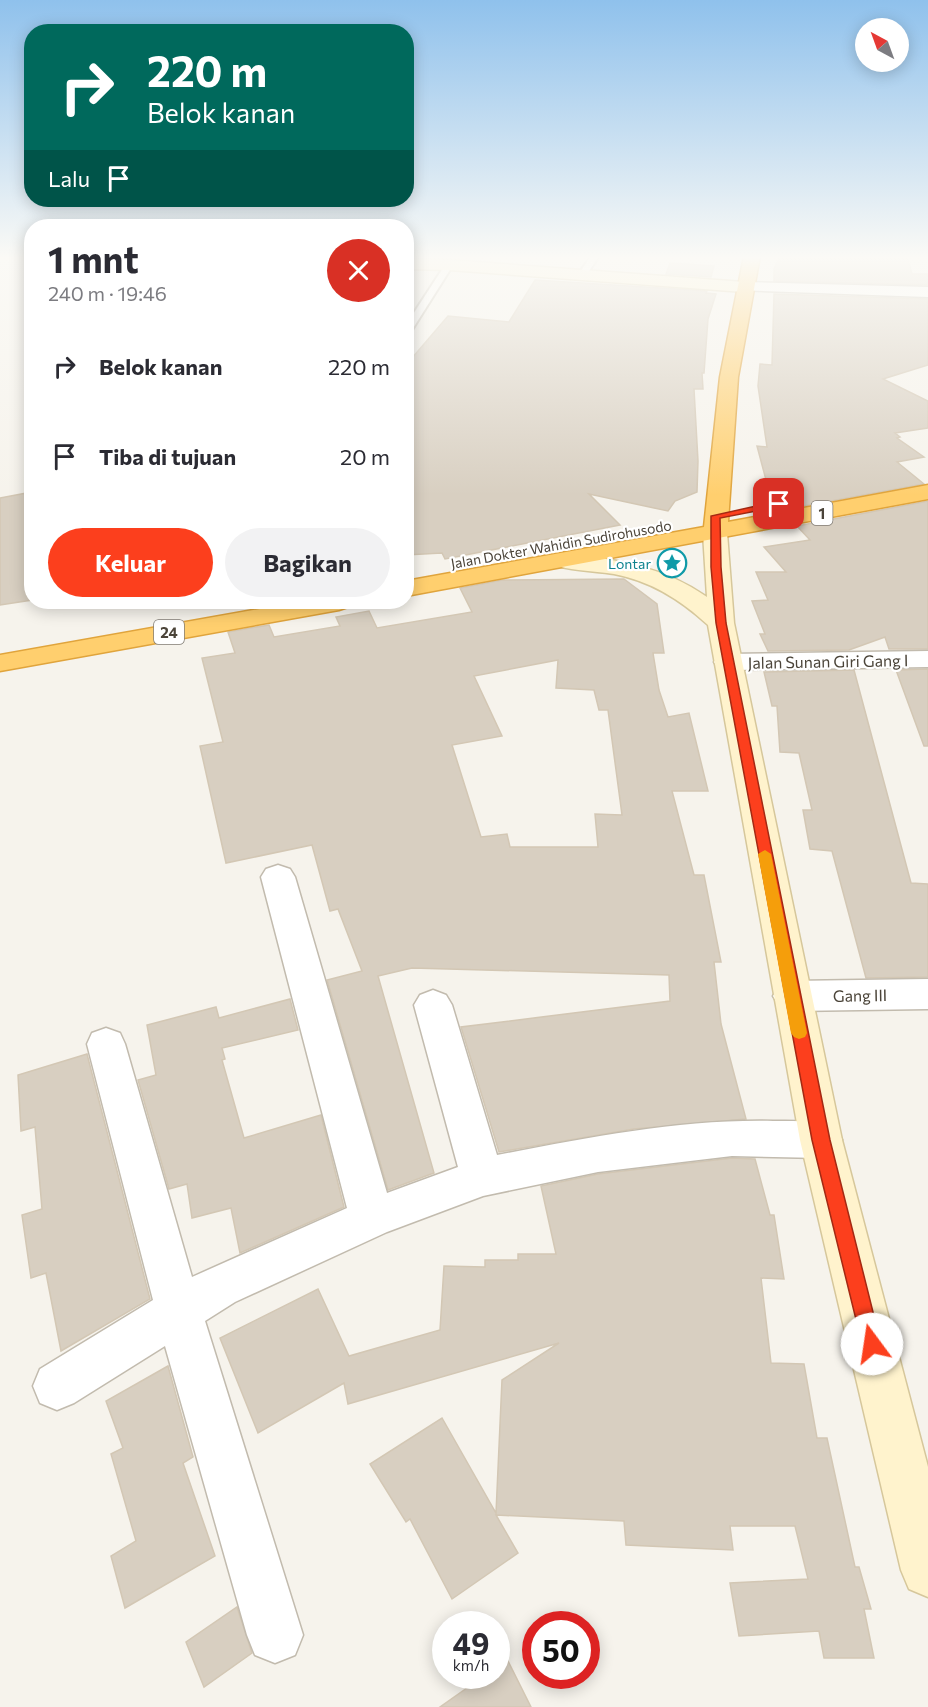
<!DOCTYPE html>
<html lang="id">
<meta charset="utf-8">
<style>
:root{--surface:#fff;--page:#f2f2f3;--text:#2b2b33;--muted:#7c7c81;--accent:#fc3f1d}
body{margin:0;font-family:Commissioner,sans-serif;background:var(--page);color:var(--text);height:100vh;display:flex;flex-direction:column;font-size:22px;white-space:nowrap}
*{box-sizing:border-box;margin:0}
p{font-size:20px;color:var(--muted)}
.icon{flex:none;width:33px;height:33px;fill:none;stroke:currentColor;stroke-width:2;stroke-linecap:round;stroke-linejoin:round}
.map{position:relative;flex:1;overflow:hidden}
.drawer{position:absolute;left:24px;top:219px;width:390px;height:390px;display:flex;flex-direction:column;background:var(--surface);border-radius:24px;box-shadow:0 3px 15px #0003}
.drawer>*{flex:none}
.hud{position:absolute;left:24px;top:24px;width:390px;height:183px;border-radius:24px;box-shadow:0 3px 15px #0003;background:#00695c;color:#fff;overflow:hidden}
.needle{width:39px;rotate:319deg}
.fabs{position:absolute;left:855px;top:18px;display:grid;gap:12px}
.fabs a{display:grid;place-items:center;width:54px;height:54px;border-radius:50%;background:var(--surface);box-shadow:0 3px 15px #0003;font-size:30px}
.speed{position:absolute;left:432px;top:1611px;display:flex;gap:12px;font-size:30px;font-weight:700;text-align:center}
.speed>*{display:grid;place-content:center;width:78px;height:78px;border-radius:50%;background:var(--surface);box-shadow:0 3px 15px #0003;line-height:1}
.speed small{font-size:15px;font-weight:400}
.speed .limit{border:9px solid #d22;background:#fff;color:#111}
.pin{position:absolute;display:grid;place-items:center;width:51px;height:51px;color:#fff;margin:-26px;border-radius:12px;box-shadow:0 3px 9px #0006}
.me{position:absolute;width:66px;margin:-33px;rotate:346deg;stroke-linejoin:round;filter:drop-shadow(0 0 4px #0008)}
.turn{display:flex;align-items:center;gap:21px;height:126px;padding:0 24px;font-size:27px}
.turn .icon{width:78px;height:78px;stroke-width:2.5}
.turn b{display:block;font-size:42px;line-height:51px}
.then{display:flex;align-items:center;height:57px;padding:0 24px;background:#0003;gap:12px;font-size:22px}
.round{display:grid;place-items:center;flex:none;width:63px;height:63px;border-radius:32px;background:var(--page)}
.headline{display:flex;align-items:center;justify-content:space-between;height:102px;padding:0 24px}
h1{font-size:36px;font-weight:700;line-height:45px}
.primary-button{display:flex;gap:12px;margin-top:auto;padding:12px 24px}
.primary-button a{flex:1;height:69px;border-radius:36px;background:var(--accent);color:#fff;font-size:24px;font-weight:700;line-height:69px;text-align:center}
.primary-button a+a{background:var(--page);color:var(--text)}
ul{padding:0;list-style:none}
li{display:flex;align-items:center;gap:18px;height:90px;padding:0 24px}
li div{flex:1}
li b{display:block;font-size:22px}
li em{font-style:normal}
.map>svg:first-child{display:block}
</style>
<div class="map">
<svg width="928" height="1707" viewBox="0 0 928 1707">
<rect width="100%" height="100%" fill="#f6f3ec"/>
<!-- building -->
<g fill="#d8cfc1" stroke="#d3c7b4" stroke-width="1.5" fill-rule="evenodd">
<path d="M780 256H907L912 274H928V285L774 281V269Z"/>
<path d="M670 263 714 266 711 277 666 274Z"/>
<path d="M535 280 707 291 706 293 716 294 708 319 704 373H702L703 389H694L698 461 697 492 675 501 668 511 589 494 620 525 445 559 442 553 406 555V365L448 316 509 322Z"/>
<path d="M774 294 928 299V365L883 379 928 401V428L895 433 900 437 897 438 924 457 897 462 924 484 782 510 770 495 757 446 767 447 758 386 760 364 772 365Z"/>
<path d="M32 492V600L0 605V498Z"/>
<path d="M928 501V649H889L885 637 849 650 768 651 760 634H765L752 601 768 600 756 572H786L764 547 810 540 797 526Z"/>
<path d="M624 579 657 604 664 653H653L659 690 668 717 689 713 708 791H672L694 875H704L721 962H714L721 1024 746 1119 634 1129 499 1152 461 1027 670 1001 669 975 412 968 378 976 434 1173 388 1190 327 980 362 971 338 909 330 911 312 845 226 863 200 746 223 742 202 658 235 653 228 632 250 628 269 625 274 637 340 626 336 617 369 611 377 628 472 612 460 588 502 580ZM558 660 556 688 594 690 599 710H608L622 815 595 814 598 847H510L507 834 481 837 452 745 502 736 474 676Z"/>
<path d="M928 669V746H924L896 670Z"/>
<path d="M854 670 911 883 928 884V977L866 978 832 851 810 849 803 810H812L799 753 780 752 777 706H772L764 672Z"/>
<path d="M290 999 298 1030 222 1048 225 1059 222 1060 244 1138 321 1115 344 1207 240 1253 231 1208 192 1218 187 1184 169 1189 138 1080 156 1075 147 1025 216 1007 219 1018Z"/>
<path d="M87 1054 150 1299 61 1351 46 1273 31 1278 22 1215 42 1209 35 1127 21 1131 18 1075Z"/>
<path d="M732 1158 755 1159 770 1215H774L784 1279 761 1278 771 1363 804 1364 817 1438H827L855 1567H859L871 1609H864L874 1658H824L819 1631 739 1636 730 1583 808 1579 795 1526H730L733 1550 626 1545 624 1521 496 1515 518 1553 452 1599 410 1519 406 1522 370 1464 442 1418 496 1513 502 1380 559 1343 348 1404 344 1383 258 1433 220 1338 318 1289 349 1356 440 1330 444 1266 485 1267V1260H518V1254H556L541 1186 598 1174Z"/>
<path d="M168 1366 193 1457 183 1463 215 1556 125 1608 111 1556 136 1541 111 1454 123 1448 106 1401Z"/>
<path d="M237 1607 252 1653 204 1687 186 1642Z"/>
<path d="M507 1659 531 1707H440L484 1676H496V1667Z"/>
</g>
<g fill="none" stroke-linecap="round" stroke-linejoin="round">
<!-- lane casing -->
<g stroke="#c2bbae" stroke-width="4">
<g id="lane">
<path d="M591 256H599L585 277H579L578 275Z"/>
<path d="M449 263 453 265 410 333 406 336V325L445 265Z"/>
</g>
</g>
<!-- street casing -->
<g stroke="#c2bbae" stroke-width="3">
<g id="street">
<path d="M744 282 928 287V297L738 290 736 287Z"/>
<path d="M928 651V667L728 670 718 668 714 662 718 656 728 654Z"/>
<path d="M278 865 290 869 295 877 387 1193 458 1167 414 1005 420 995 433 990 446 995 452 1005 497 1155C587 1138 680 1119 773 1121 794 1121 815 1120 836 1127L842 1140 836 1153 821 1158 732 1156 598 1172 483 1196 387 1232 235 1302 205 1321 303 1635 295 1655 275 1663 255 1655 247 1635 165 1346 74 1403 57 1410 40 1403 33 1386 40 1369 153 1300 87 1044 92 1033 106 1028 120 1033 125 1044 192 1277 347 1208 261 877 266 869Z"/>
<path d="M928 979V1009L792 1011 779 1006 773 996 779 986 792 981Z"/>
</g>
</g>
<!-- secondary casing -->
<g stroke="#d6c79b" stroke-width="3">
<g id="secondary">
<path d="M406 259 449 260 744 282 752 287 744 292 449 270 406 269Z"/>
<path d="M715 526 723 528 727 533 734 623 842 1140 928 1467V1597L909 1589 901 1570 800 1140 708 625C681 600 651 581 614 574 595 571 576 571 557 566L554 561 557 556 566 554C617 559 664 567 707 597L703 533 707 528Z"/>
</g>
</g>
<!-- highway casing -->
<g stroke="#e0a43c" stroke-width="3">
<g id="highway">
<path d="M744 256H760L738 377 728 522 928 485V499L406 596V581L704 527 720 377Z"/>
<path d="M299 602H352L348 607 339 610 0 671V655Z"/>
</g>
</g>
<!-- lane -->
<use href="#lane" fill="#fff" fill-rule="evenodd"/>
<!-- street -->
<use href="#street" fill="#fff" fill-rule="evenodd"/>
<!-- secondary -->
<use href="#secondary" fill="#fff3cd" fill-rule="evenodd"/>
<!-- highway -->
<use href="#highway" fill="#ffcf6e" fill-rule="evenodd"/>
</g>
<!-- sky -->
<linearGradient id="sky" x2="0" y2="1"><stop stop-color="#8fc1ec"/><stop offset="0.52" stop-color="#fbfaf6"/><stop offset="1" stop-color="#fbfaf6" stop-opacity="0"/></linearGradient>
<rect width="928" height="495" fill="url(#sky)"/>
<!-- route -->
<path fill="#fc3f1d" stroke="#a42913" stroke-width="1.5" d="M779 501 784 504 782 506 720 518 721 567 726 623 830 1140 881 1344 879 1351 872 1354 865 1351 862 1344 812 1140 716 623 711 567V516Z"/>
<!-- slow -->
<path fill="#f59e0b" d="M765 850 771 854 807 1033 805 1037 799 1039 794 1037 791 1033 758 854Z"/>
<!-- icons -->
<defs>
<g id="sight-ring" transform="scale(1.5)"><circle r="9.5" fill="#fff" stroke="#0f9aa8" stroke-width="1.5"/><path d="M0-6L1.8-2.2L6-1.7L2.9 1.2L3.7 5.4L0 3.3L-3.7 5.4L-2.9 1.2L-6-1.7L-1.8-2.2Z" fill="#0f9aa8"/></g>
</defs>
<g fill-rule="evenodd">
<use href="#sight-ring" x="672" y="563"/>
</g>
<g text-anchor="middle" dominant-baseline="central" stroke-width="4.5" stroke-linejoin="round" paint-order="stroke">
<!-- far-street labels -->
<g font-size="14" fill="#4b4439" stroke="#fff">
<text transform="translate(561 544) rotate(-10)">Jalan Dokter Wahidin Sudirohusodo</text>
</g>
<!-- far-culture labels -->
<g font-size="14" fill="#0d838f" stroke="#fff" text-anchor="end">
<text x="651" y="563">Lontar</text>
</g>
<!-- shield labels -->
<g fill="#fff" stroke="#817c74" stroke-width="1.5">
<rect x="811.5" y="501" width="21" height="24" rx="4.5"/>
<rect x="154" y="620" width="30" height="24" rx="4.5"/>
</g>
<g font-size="15" font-weight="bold" fill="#4b4439">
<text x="822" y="513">1</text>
<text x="169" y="632">24</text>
</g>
<!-- street labels -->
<g font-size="16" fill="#4b4439" stroke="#fff">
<text transform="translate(828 661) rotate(-1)">Jalan Sunan Giri Gang I</text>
<text transform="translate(860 995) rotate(-1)">Gang III</text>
</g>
</g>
</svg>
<div class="fabs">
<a><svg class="needle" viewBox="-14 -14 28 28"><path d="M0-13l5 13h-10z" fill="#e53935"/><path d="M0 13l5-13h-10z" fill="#7c7c81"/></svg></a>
</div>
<div class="speed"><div>49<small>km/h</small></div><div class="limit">50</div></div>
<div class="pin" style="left:779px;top:504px;background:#d93025"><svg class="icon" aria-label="arrive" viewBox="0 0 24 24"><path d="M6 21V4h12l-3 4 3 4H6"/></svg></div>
<svg class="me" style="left:872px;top:1344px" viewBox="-20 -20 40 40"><circle r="19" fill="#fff"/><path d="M0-13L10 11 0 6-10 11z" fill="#fc3f1d"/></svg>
<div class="hud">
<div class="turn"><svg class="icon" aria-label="right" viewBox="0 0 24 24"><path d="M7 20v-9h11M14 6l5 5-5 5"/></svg><div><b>220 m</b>Belok kanan</div></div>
<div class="then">Lalu<svg class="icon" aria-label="arrive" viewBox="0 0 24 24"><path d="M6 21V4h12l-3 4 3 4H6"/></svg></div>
</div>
<section class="drawer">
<div class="headline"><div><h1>1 mnt</h1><p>240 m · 19:46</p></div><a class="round" style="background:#d93025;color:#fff"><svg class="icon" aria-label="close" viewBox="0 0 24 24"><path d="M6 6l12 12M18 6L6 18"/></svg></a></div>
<ul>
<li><svg class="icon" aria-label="right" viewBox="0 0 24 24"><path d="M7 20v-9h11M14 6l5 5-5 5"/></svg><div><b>Belok kanan</b></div><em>220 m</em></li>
<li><svg class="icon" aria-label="arrive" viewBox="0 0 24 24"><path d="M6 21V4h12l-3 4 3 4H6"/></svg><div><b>Tiba di tujuan</b></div><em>20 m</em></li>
</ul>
<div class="primary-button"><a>Keluar</a><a>Bagikan</a></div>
</section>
</div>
